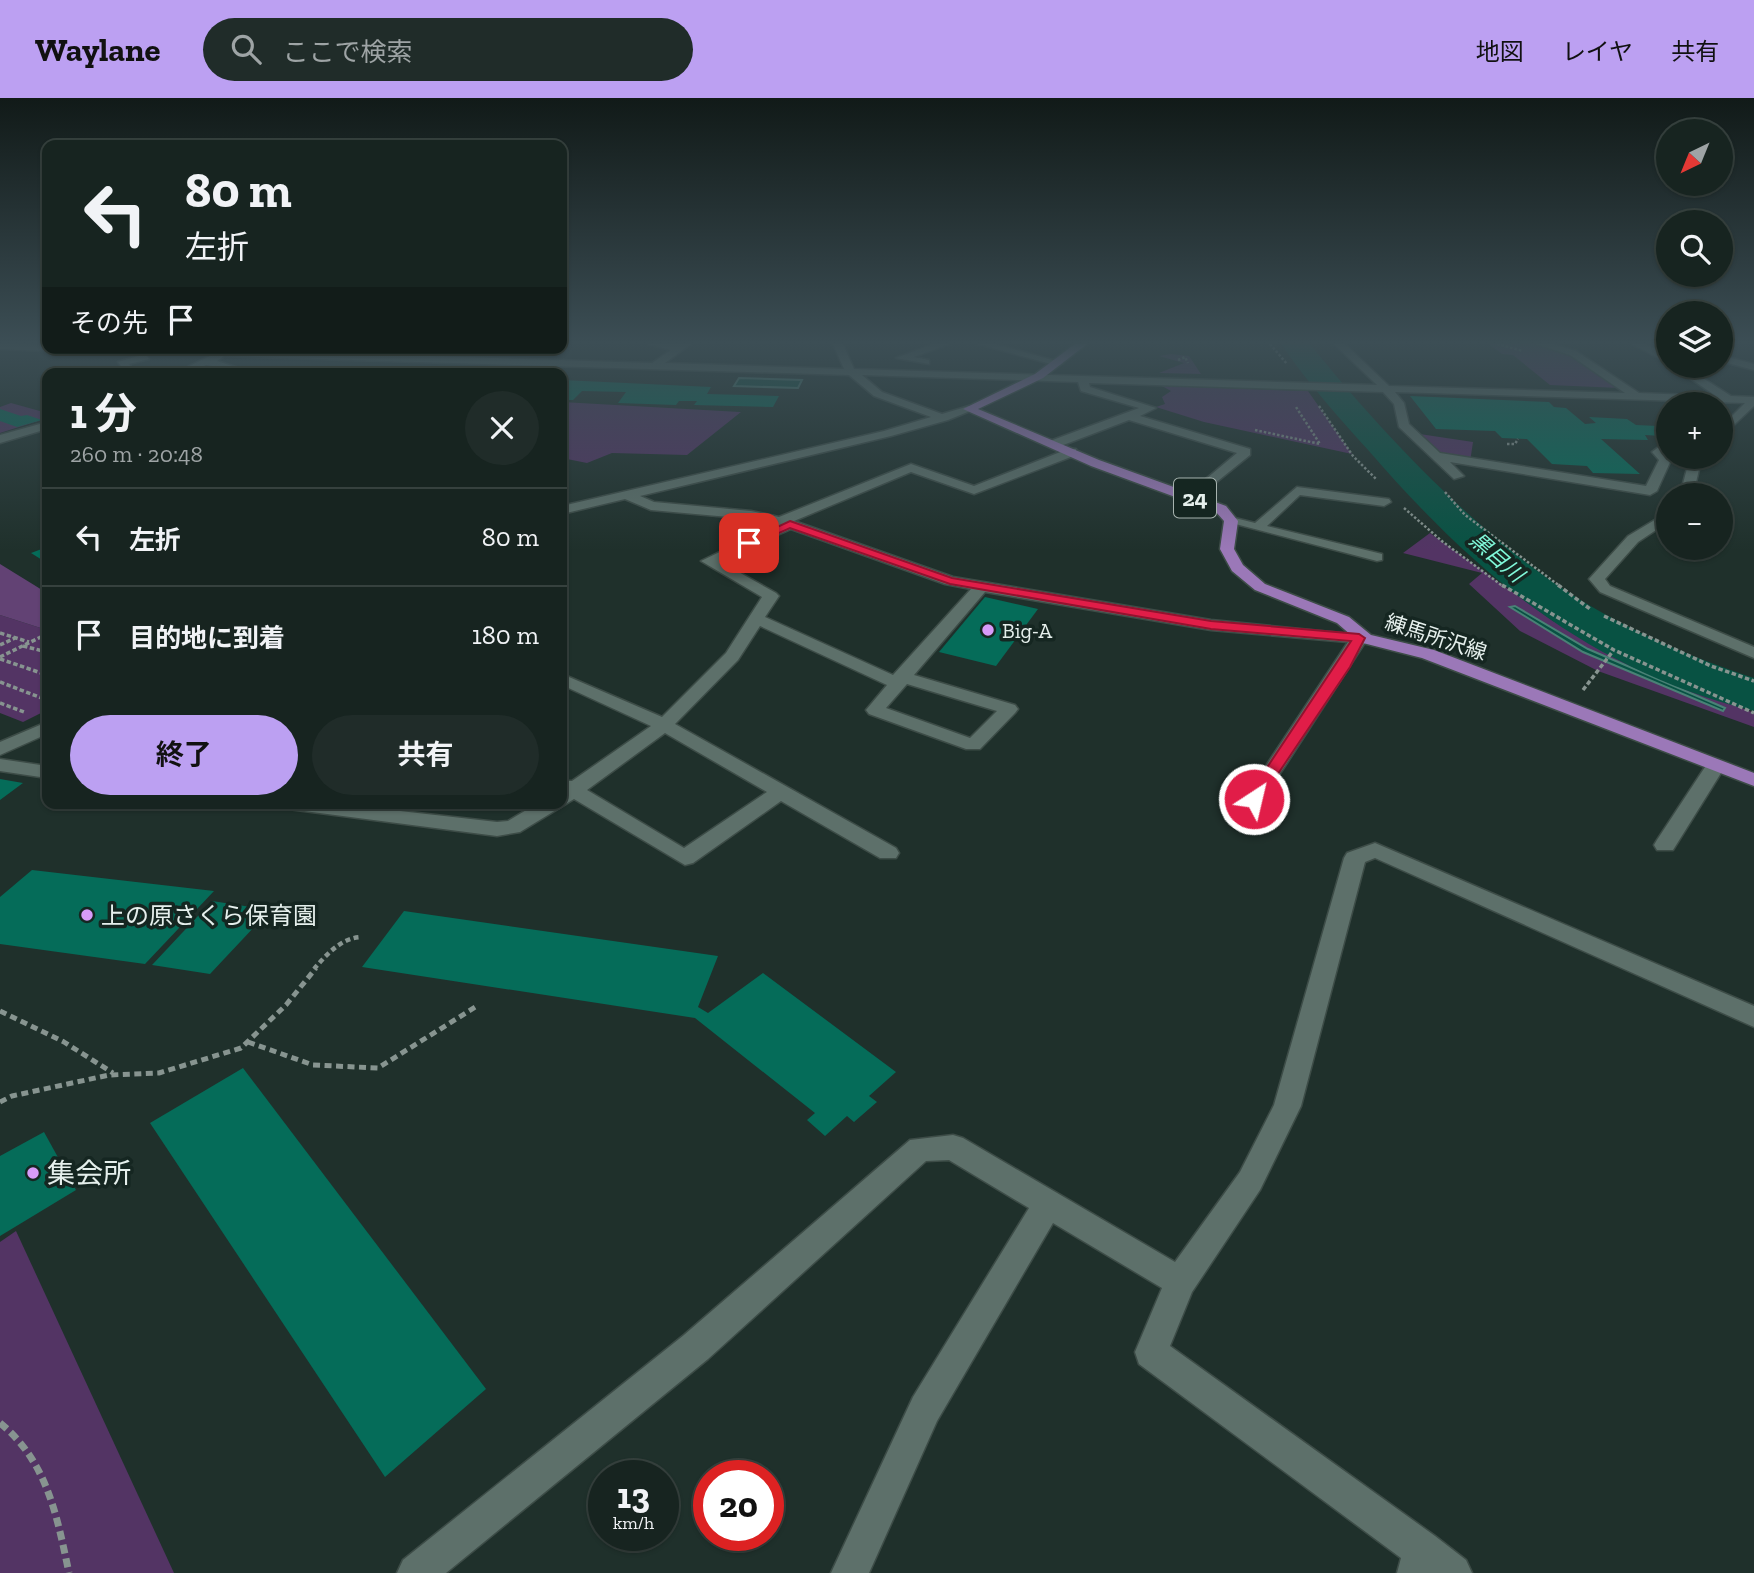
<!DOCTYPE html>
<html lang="ja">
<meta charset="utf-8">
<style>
:root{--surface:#172420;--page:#202c29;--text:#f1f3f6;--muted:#9ea4a5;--line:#36413e;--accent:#bca0f2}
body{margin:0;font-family:"Zilla Slab","Noto Sans JP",serif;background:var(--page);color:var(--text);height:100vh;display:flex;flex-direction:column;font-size:26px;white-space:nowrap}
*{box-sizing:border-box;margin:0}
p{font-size:23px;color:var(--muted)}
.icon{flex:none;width:38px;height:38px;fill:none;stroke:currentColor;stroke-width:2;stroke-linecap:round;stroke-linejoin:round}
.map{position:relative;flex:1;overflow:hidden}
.side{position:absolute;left:42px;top:270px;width:525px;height:441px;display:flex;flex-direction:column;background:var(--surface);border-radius:14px;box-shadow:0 2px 5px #0004,0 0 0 2px var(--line)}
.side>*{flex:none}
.banner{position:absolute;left:42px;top:42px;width:525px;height:214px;border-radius:14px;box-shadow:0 2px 5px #0004,0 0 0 2px var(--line);background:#172420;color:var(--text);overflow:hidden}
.needle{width:46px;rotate:223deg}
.controls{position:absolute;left:1656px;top:21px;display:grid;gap:14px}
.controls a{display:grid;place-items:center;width:77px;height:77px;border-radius:50%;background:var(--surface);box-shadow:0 2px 5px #0004,0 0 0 2px var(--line);font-size:35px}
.speed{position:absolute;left:588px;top:1362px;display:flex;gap:14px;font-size:35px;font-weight:700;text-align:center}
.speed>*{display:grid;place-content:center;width:91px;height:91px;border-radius:50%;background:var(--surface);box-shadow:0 2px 5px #0004,0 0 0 2px var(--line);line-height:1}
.speed small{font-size:18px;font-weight:400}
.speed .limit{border:10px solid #d22;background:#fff;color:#111}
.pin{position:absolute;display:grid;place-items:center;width:60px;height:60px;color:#fff;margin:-30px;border-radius:14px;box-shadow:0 4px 10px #0006}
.me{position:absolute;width:77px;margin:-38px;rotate:35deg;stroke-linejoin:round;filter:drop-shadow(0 0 5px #0008)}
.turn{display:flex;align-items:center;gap:24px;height:147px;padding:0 28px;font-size:32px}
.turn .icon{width:91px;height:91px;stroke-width:2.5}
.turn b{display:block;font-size:49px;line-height:60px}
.then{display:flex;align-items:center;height:66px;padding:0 28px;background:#0003;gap:14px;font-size:26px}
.round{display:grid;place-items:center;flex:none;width:74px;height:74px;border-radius:37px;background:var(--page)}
.headline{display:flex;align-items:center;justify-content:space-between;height:119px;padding:0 28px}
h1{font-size:42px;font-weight:700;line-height:52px}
.primary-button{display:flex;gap:14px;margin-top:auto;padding:14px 28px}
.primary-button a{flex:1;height:80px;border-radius:42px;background:var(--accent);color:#111;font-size:28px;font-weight:700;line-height:80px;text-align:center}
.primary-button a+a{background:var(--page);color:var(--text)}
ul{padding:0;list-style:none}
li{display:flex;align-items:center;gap:21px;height:98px;padding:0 28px;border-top:2px solid var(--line)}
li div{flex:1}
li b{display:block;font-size:26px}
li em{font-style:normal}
header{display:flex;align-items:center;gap:42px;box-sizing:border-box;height:98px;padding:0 35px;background:var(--accent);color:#111}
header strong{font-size:33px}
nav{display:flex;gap:38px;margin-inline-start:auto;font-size:24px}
.search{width:490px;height:63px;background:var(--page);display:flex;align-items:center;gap:18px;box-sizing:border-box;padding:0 24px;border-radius:38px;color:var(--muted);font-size:26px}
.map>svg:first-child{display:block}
</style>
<header>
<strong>Waylane</strong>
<div class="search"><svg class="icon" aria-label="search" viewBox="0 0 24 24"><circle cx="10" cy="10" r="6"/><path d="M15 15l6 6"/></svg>ここで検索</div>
<nav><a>地図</a><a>レイヤ</a><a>共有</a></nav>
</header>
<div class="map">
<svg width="1754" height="1475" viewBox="0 0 1754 1475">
<rect width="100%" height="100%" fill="#1f302b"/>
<!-- green -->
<g fill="#533464">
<path d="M1489 246H1541L1573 255 1620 290 1550 287 1513 257 1502 256Z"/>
<path d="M1171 256 1189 258 1201 276 1159 275 1184 265 1159 258Z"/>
<path d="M1162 288 1308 293 1352 356 1204 324 1156 309 1165 306 1162 299 1171 293Z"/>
<path d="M562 304 740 314H741L687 357 612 355 587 365 562 360Z"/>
<path d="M11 305 47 315V320L0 335V309Z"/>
<path d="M1413 335 1473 344 1470 364 1437 358Z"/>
<path d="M1430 435 1553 523 1648 571 1754 615V629L1598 573 1520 533 1469 486 1482 475 1403 455Z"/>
<path d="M0 517 47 532V612L23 624 0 615Z"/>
<path d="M16 1133 174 1475H0V1144Z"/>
</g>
<!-- forest -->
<path fill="#624274" d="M0 466 47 495V532L0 517Z"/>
<!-- water -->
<g fill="#085243" stroke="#4a8176" stroke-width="2">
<path d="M739 280 802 282 798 290 734 288Z"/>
<path d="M1515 508 1588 551 1725 610 1723 613 1583 554 1510 509Z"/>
</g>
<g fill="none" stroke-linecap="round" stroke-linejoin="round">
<!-- river -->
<path fill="#085243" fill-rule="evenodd" d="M1281 246H1310C1380 333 1476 435 1571 496 1627 532 1690 559 1754 580V613C1590 572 1477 478 1369 353 1338 319 1307 284 1281 246Z"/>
</g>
<!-- building -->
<g fill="#056c59">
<path d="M562 282 711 289 707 296 779 298 773 309 694 307 697 303H679L676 307 618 305 626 294 582 293 573 302H562Z"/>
<path d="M1410 298 1549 304 1554 309 1566 310 1585 326 1596 325 1589 319 1627 321 1636 327 1658 328 1665 333 1662 338 1645 337 1648 342 1601 341 1640 376 1593 375 1587 368 1552 366 1527 341 1502 340 1495 333 1436 331Z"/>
<path d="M0 311 21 318 27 317 42 322 17 329 0 323Z"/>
<path d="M47 449V465L31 455Z"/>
<path d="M985 499 1038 511 996 568 939 554Z"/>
<path d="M0 681 23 685 0 702Z"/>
<path d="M32 772 214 793 145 866 0 846V799Z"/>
<path d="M212 803 270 812 210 876 152 867Z"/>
<path d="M404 813 718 858 698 909 708 915 763 875 896 974 869 998 877 1004 854 1024 847 1018 825 1038 807 1022 815 1015 695 920 362 869Z"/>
<path d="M243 970 486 1291 385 1379 150 1025Z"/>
<path d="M44 1034 76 1092 0 1138V1058Z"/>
</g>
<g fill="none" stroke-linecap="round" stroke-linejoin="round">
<!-- minor casing -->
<g stroke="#3d4c47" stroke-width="3">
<g id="minor">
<path d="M0 246 47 247V250H52L47 253 0 251Z"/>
<path d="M648 246H691L665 265 844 271 833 246H843L854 271 1377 287 1334 246H1345L1389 288 1625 295 1570 257 1536 246H1553L1576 253 1639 295 1716 298 1672 268H1684L1731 298 1754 299V308L1720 340V330L1745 305 1395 294 1404 305 1409 326 1440 355 1646 388 1659 362 1652 354 1668 342 1665 354 1671 362 1657 393 1650 397 1450 364 1464 378 1454 381 1399 329 1394 306 1383 294 1089 285 1090 289 1156 310 1140 318 1250 351V357L1193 403 1186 399 1188 396 1237 355 1129 322 1058 349H1050V343L1139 310 1081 293 1078 284 862 277 882 294 942 316 969 308 975 311 948 322 891 338 640 398 654 404 751 413 779 419 911 366 974 388 1068 351H1076V357L974 396 911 374 794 423 953 479 1211 522 1371 538 1373 541 1364 546 1261 705 1254 707 1244 701 1348 544 1211 532 985 494 914 577 1015 607 1018 611 1015 615 980 651H966L869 616 866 612 887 587 760 528 738 562 675 626 896 750 899 755 896 760H880L781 703 693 765 685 767 574 701 520 734 497 738 281 710 278 705H358L356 708 497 724 508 723 538 705H562V683H572L651 628 562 587V576L662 619 726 555 762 499 701 463 776 427 751 421 651 412 625 401 562 416V408L884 333 931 319 874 298 849 277 224 258 217 263 254 275 206 267 189 275H175L212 257 68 250H176L652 265 671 252ZM791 431 945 486 971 491 893 577 765 519 779 498 776 495 719 463ZM907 586 997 613 970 640 886 610ZM665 635 767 694 684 750 587 692Z"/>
<path d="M933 246H949L914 259 929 262V266L896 260Z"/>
<path d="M978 246H996L1063 265 1058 268Z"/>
<path d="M1632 246H1645L1668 258V265Z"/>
<path d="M145 256 149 261 129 266 136 275H126L118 264Z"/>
<path d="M1720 257 1754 266V272L1720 263Z"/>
<path d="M47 324V331L0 345V337Z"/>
<path d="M1690 359H1702L1693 397H1680Z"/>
<path d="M1297 389 1389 401 1391 404 1384 408 1300 397 1267 428 1382 456V462L1377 463 1224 423 1231 419 1255 425Z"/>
<path d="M1668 414V424L1638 444 1605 481 1610 488 1754 549V560L1600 494 1589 481 1628 438Z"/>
<path d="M47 624V636L0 657V644Z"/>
<path d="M0 661 47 668V680L0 673Z"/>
<path d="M1716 661 1726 667 1673 752H1657L1654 747 1657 742 1709 663Z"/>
<path d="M1375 745 1754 908V929L1375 760 1365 764 1301 1008 1260 1092 1192 1194 1170 1248 1435 1438 1466 1462 1472 1475H1397L1401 1460 1139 1266 1135 1254 1162 1190 1053 1125 937 1323 869 1475H831L913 1299 1029 1110 949 1062 926 1063 708 1261 446 1475H397L403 1462 684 1237 910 1042 953 1037 963 1040 1175 1164 1240 1074 1274 1007 1344 760 1347 755Z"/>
</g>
</g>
<!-- major casing -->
<g stroke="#3d4c47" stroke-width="3">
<path id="major" d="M1075 246H1087L1043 280 978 311 1099 362 1226 408 1238 423 1234 451 1243 467 1265 486 1349 519 1371 537 1434 552 1754 675V688L1422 560 1359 544 1337 525 1255 492 1232 473 1220 451 1224 423 1216 414 1091 368 963 311 1035 276Z"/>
</g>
<!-- path-far4 -->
<g stroke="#879490" stroke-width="2.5" stroke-dasharray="2.5 2" stroke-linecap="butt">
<path d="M1270 246 1287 266"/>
<path d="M1497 246 1523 253"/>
<path d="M1178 262 1185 259 1188 265"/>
<path d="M1319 308 1353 358 1376 381"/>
<path d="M1255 332 1320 346 1296 309"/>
<path d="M1507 346H1515L1518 341"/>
<path d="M1445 394 1465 417 1561 489"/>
<path d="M1404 410 1443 444 1504 489"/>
</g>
<!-- path-far3 -->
<g stroke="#879490" stroke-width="3.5" stroke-dasharray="4.5 2.5" stroke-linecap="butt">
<path d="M1502 487 1614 552 1754 615"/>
<path d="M1558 487 1590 511"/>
<path d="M1604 518 1711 568 1754 583"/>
<path d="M0 535 29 544"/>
<path d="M0 547 15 540"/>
<path d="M23 548 47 554"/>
<path d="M0 559 47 536"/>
<path d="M0 561 47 577"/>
<path d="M0 584 47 602"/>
<path d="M1583 592 1613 553"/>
<path d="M0 605 24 614"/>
</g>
<!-- path-far2 -->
<path stroke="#879490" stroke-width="4.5" stroke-dasharray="5 3.5" stroke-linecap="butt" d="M314 871C326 857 342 839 362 839"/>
<!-- path-far1 -->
<g stroke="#879490" stroke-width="5" stroke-dasharray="7 4.5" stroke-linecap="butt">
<path d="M0 913 64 944 113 975"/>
<path d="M248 944 313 967 378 970 477 908"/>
<path d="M0 1004 12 998 109 977 159 975 241 950 286 907 316 870"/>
</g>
<!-- path -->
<path stroke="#879490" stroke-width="7" stroke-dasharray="9 5" stroke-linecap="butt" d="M0 1325C47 1363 57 1418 69 1475"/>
<!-- minor -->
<use href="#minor" fill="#5d706a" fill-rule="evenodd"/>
<!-- major -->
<use href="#major" fill="#9b78b8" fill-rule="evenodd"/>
</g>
<!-- sky -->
<linearGradient id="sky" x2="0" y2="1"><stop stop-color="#111a18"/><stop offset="0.54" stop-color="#3c4e55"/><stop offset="1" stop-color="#3c4e55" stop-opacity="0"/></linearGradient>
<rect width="1754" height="453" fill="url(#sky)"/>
<!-- route -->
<path fill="#e11d48" stroke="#92132f" stroke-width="2" d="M790 423 952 480 1211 523 1359 536 1365 540 1350 569 1259 704 1254 706 1246 701 1351 543 1211 531 950 486 790 430 752 447 743 445Z"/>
<!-- markers -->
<g fill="#d79bf9" stroke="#152621" stroke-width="2.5">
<circle cx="988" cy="532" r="7"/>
<circle cx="87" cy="817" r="7"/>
<circle cx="33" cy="1075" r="7"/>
</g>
<g text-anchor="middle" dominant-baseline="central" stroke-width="7" stroke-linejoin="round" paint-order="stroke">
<!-- far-water labels -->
<g font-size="21" font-style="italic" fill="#80f9da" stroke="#152621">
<text transform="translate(1497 459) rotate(41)">黒目川</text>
</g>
<!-- far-poi labels -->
<g font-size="21" fill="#e5efec" stroke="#152621" text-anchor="start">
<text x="1002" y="532">Big-A</text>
</g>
<!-- far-street labels -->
<g font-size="21" fill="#e5efec" stroke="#152621">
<text transform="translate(1436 539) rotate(18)">練馬所沢線</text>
</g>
<!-- shield labels -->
<rect fill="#152621" stroke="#a7b3af" stroke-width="2" x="1174" y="380.5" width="42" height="39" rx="5"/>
<g font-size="23" font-weight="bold" fill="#e5efec">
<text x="1195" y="400">24</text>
</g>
<!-- poi labels -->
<g font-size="24" fill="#e5efec" stroke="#152621" text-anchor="start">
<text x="101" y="817">上の原さくら保育園</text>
</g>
<!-- near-poi labels -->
<g font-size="28" fill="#e5efec" stroke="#152621" text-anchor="start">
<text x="47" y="1075">集会所</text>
</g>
</g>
</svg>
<div class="controls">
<a><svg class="needle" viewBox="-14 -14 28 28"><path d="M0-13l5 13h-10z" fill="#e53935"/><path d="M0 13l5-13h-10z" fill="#9ea4a5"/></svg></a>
<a><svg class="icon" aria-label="search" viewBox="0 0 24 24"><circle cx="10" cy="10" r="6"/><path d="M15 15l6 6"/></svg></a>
<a><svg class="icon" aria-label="layers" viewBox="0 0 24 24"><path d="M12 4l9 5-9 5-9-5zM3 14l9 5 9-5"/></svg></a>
<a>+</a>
<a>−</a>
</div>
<div class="speed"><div>13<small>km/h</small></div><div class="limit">20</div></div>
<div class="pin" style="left:749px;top:445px;background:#d93025"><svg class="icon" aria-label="arrive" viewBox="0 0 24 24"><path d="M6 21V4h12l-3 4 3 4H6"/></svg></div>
<svg class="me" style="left:1254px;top:701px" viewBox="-20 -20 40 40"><circle r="17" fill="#e11d48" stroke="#fff" stroke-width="3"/><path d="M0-11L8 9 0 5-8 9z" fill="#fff"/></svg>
<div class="banner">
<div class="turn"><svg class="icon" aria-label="left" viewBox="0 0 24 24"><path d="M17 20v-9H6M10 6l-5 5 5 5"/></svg><div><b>80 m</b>左折</div></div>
<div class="then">その先<svg class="icon" aria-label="arrive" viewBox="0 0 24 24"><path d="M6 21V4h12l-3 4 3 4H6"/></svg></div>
</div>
<section class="side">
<div class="headline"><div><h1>1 分</h1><p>260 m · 20:48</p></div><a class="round"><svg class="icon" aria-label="close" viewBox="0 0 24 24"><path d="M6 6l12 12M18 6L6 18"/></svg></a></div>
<ul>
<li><svg class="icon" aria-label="left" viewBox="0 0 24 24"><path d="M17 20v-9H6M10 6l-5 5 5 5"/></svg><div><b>左折</b></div><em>80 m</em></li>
<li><svg class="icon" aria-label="arrive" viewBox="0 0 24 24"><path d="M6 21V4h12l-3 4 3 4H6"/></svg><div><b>目的地に到着</b></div><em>180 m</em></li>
</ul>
<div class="primary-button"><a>終了</a><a>共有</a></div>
</section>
</div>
